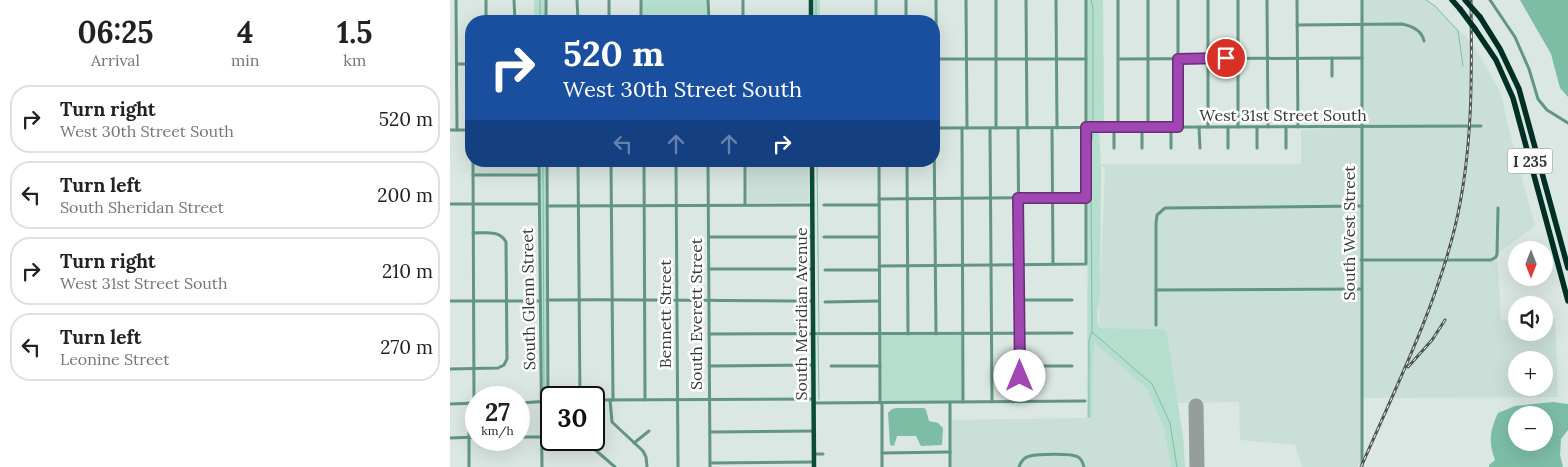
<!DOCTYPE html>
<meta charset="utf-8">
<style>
:root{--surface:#fff;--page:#f6f6f6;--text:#222;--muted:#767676;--line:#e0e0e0}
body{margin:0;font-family:Lora,serif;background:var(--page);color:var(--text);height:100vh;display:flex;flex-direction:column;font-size:19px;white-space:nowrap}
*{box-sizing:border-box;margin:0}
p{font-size:16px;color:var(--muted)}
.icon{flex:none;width:28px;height:28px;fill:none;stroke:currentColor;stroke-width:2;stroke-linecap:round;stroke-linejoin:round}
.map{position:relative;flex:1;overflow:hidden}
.side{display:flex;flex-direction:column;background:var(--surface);width:450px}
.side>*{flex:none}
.guide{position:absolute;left:15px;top:15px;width:475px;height:152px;border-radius:20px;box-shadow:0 5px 20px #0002;background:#1a4fa0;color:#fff;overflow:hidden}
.needle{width:32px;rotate:180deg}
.tools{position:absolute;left:1058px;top:241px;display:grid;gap:10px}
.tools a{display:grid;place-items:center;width:45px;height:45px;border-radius:50%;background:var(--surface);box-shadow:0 5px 20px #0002;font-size:25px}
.speed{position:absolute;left:15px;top:386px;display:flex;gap:10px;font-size:25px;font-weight:700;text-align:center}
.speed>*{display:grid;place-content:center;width:65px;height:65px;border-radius:50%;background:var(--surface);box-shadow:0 5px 20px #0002;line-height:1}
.speed small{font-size:12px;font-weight:400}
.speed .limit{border:2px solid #111;border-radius:8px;background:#fff;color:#111}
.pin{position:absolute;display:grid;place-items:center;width:42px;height:42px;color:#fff;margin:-21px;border:2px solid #fff;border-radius:50%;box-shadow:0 1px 5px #0007}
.me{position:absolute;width:55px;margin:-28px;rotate:0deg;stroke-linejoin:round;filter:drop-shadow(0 0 4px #0008)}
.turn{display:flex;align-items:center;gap:18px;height:105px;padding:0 15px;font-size:22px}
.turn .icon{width:65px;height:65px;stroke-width:2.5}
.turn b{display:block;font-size:35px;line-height:42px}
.lanes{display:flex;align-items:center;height:48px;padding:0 15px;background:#0003;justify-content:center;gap:25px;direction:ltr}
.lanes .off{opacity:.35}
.eta{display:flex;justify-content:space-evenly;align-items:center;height:85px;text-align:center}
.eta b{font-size:30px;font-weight:800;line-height:35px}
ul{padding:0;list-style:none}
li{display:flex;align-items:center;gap:15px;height:68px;margin:0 10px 8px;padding:0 5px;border:2px solid var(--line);border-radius:20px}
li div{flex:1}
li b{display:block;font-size:19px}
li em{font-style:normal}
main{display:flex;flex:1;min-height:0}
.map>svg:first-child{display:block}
</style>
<main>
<section class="side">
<div class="eta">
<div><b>06:25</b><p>Arrival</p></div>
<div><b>4</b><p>min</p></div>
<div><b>1.5</b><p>km</p></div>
</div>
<ul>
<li><svg class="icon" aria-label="right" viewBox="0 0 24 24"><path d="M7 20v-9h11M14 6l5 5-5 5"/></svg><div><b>Turn right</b><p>West 30th Street South</p></div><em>520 m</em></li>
<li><svg class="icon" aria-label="left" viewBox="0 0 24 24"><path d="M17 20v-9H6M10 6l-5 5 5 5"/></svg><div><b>Turn left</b><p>South Sheridan Street</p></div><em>200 m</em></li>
<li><svg class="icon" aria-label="right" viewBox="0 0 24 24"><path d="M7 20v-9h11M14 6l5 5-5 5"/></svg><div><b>Turn right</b><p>West 31st Street South</p></div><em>210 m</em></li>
<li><svg class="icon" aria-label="left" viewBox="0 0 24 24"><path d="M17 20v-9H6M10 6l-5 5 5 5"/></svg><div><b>Turn left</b><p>Leonine Street</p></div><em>270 m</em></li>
</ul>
</section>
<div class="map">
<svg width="1118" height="467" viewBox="0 0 1118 467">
<rect width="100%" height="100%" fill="#dbe7e2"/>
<!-- built -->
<g fill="#cadfd7" fill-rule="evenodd">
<path d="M912 0H976L985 6 1022 43 1051 93 1058 126 1085 226 1047 254 1051 320 1066 319V332H1094V318H1105L1108 397 912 398V458L907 467H852L845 445 790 440 789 402 728 403 717 333 714 329 650 328 648 304 650 294 655 169 650 164H851V130L911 127ZM1066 360H1094V388H1066Z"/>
<path d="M24 161H88V172L86 173 27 174 24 172Z"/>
<path d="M297 161H358L359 202 298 203Z"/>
<path d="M644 341 697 389 714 429 721 467H500V420L642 418Z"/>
</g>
<!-- green -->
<g fill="#b6decf">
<path d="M84 0H94L95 21H84Z"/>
<path d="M192 0H257L258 21H193Z"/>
<rect x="364" y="0" width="6" height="21"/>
<path d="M637 0H653L654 123H667L665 125H640L638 124Z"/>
<path d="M638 130H649L651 170 650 294C648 305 645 318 650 328L714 329 717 333 733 436 735 467H721L714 429 697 389 644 342 642 418H637Z"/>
<path d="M90 161H95L97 397 95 398 92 397Z"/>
<path d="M430 334H513V402L430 403Z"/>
</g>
<!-- water -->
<g fill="#7dbda6" fill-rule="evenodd">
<path d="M1070 0H1118V97L1110 88 1101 54Z"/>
<path d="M1103 402 1118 404V430L1111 439 1110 455 1113 467H1039V465L1045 460C1038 441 1040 431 1048 413L1065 406ZM1066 415H1094V442H1066Z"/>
<path d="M447 408H474L476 410 479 421 488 423 493 428 492 445 471 446 466 436H447L444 446 440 445 438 413 442 409Z"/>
</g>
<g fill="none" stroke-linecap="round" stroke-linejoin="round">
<!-- stream -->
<g stroke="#7dbda6" stroke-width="1">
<path d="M90 0V21"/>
<path d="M366 0V21"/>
<path d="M641 0 643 8V122"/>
<path d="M976 0 985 6 1008 31 1013 66"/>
<path d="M93 161 94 396"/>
<path d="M367 161 369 332"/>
<path d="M642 332 702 384 720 423 727 467"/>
<path d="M368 336 369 399"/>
<path d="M639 417V341L642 331 641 180V144L643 134"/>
</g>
<!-- runway -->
<path stroke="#959e9a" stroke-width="15" d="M746 406 747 467"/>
<!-- minor -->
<g stroke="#639583" stroke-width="3">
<path d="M6 0 7 130"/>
<path d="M36 0V21"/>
<path d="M64 0 65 21"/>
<path d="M96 0V21"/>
<path d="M127 0 128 21"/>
<path d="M159 0V21"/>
<path d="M191 0V21"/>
<path d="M258 0 259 21"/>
<path d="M293 0V21"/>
<path d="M426 0V21"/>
<path d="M456 0V21"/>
<path d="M516 0 517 128"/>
<path d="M546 0V128"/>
<path d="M576 0 577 128"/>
<path d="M606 0 607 128"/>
<path d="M668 0V127"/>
<path d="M698 0V127"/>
<path d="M728 0V127"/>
<path d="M758 0V127"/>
<path d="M788 0V127"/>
<path d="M817 0 818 127"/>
<path d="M847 0 848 127"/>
<path d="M912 0V467"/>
<path d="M1040 0 1065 37 1079 69 1088 99 1097 110 1118 123"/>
<path d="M847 25 952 24C962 26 972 31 974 41"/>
<path d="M882 58V76"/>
<path d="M484 59H636"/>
<path d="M668 59 912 58"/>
<path d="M7 64H21"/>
<path d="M664 127V148"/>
<path d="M721 127V148"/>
<path d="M749 127 750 148"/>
<path d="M778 127V148"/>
<path d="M484 128 1031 126"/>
<path d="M512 128 513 402"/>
<path d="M540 128 542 402"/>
<path d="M568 128 570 402"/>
<path d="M602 128 603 264"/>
<path d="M0 130H21"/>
<path d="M692 148V127"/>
<path d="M807 148V127"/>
<path d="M836 148V127"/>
<path d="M23 161 24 403"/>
<path d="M89 161 92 467"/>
<path d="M97 161 98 402"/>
<path d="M128 161 130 398"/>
<path d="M161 161 163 400"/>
<path d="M194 161 195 400"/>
<path d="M226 161 228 467"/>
<path d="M258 161 260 467"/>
<path d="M295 161V205"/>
<path d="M429 161 430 403"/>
<path d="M457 161 458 334"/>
<path d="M23 175H89"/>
<path d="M429 199 635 197"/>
<path d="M0 204H89"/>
<path d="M374 205H429"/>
<path d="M97 206 363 205"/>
<path d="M259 237H363"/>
<path d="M374 237H429"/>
<path d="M911 260H1041L1046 257 1047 254 1048 208"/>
<path d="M429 266 636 264V0"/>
<path d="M259 269H363"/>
<path d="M375 270H429"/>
<path d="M706 290 911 289"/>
<path d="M97 300C186 299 274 301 363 301"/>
<path d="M569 300H622"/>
<path d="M0 301H89"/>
<path d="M375 302 429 301"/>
<path d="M706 325V223L707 215 715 208 912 206"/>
<path d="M259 334 622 333"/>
<path d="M486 334 484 131 487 125 486 0"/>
<path d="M259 366 364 365"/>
<path d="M381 366H430"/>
<path d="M569 366H622"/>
<path d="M0 369 48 368 54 365 57 359 56 242C50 230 35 233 23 233"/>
<path d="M144 400 364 399"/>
<path d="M160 400 162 422 193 451 196 457 197 467"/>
<path d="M19 403V467"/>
<path d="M69 403 101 401"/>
<path d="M364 403 635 401"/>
<path d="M432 403V467"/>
<path d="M500 403V467"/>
<path d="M0 404 26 403"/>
<path d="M260 432 364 431"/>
<path d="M69 437H101"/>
<path d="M0 438 26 437"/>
<path d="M128 440 143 448 165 467"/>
<path d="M184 443 199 431"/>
<path d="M432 453 500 452"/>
<path d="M364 454H373"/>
<path d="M260 463 364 462"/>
<path d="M569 467C571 461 574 457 580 456 587 454 622 453 628 457 632 459 633 463 634 467"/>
</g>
<!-- major -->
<g stroke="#0a4b3a" stroke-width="4.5">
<path d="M361 0V21"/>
<path d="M362 161 364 467"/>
</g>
<!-- highway -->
<g stroke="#002f23" stroke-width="5.5">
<path d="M1002 0 1010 9"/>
<path d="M1030 17 1050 49 1069 89 1118 268"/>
<path d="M1025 29 1046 60 1063 98 1118 301"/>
</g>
<!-- rail casing -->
<g stroke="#4f5653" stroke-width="3">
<g id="rail">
<path d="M958 367 982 340 995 320"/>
<path d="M911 467C945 389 985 309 1005 227 1023 152 1022 76 1021 0"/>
</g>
</g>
<!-- rail -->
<use href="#rail" stroke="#fff" stroke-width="1" stroke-dasharray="4" stroke-linecap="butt"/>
<!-- highway-bridge -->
<g stroke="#002f23" stroke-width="5.5">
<path d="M1015 0 1030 17"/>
<path d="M1010 9 1025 29"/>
</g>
</g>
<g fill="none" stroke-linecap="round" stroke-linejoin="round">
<!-- route casing -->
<g stroke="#682e74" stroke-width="12">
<path id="route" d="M570 376 568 198H636V127H728V59L776 58"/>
</g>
<!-- route -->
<use href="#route" stroke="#a047b3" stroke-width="9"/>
</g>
<g text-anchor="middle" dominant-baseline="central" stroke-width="5" stroke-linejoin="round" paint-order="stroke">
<!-- shield labels -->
<rect fill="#fff" stroke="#717473" stroke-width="1" x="1057.5" y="148.5" width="45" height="25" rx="4"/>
<g font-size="15" font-weight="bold" fill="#343937">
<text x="1080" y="161">I 235</text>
</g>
<!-- street labels -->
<g font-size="16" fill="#343937" stroke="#fff">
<text x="833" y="115">West 31st Street South</text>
<text transform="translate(899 233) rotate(-90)">South West Street</text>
<text transform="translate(78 299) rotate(-91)">South Glenn Street</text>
<text transform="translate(215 314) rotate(-90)">Bennett Street</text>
<text transform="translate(246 314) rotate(-90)">South Everett Street</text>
<text transform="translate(351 314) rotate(-90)">South Meridian Avenue</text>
</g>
</g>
</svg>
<div class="tools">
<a><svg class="needle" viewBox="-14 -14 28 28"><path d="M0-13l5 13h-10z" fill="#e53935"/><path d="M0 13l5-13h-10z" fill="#767676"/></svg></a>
<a><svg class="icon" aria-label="sound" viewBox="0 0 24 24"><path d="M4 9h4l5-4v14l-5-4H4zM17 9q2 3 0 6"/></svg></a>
<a>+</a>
<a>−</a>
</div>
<div class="speed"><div>27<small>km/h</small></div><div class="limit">30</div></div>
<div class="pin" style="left:776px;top:58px;background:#d93025"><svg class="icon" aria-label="arrive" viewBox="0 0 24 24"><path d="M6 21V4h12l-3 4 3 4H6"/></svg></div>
<svg class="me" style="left:570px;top:376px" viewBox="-20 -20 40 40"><circle r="19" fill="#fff"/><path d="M0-13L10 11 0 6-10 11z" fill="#a047b3"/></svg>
<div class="guide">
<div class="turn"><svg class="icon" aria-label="right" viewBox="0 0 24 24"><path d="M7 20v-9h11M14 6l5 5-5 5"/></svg><div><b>520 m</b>West 30th Street South</div></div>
<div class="lanes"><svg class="icon off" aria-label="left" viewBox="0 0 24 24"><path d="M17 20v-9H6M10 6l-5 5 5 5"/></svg><svg class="icon off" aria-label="ahead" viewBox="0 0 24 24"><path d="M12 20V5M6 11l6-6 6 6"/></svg><svg class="icon off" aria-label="ahead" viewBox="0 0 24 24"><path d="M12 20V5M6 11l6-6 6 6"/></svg><svg class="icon" aria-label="right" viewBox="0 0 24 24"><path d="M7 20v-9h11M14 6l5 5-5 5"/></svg></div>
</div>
</div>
</main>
